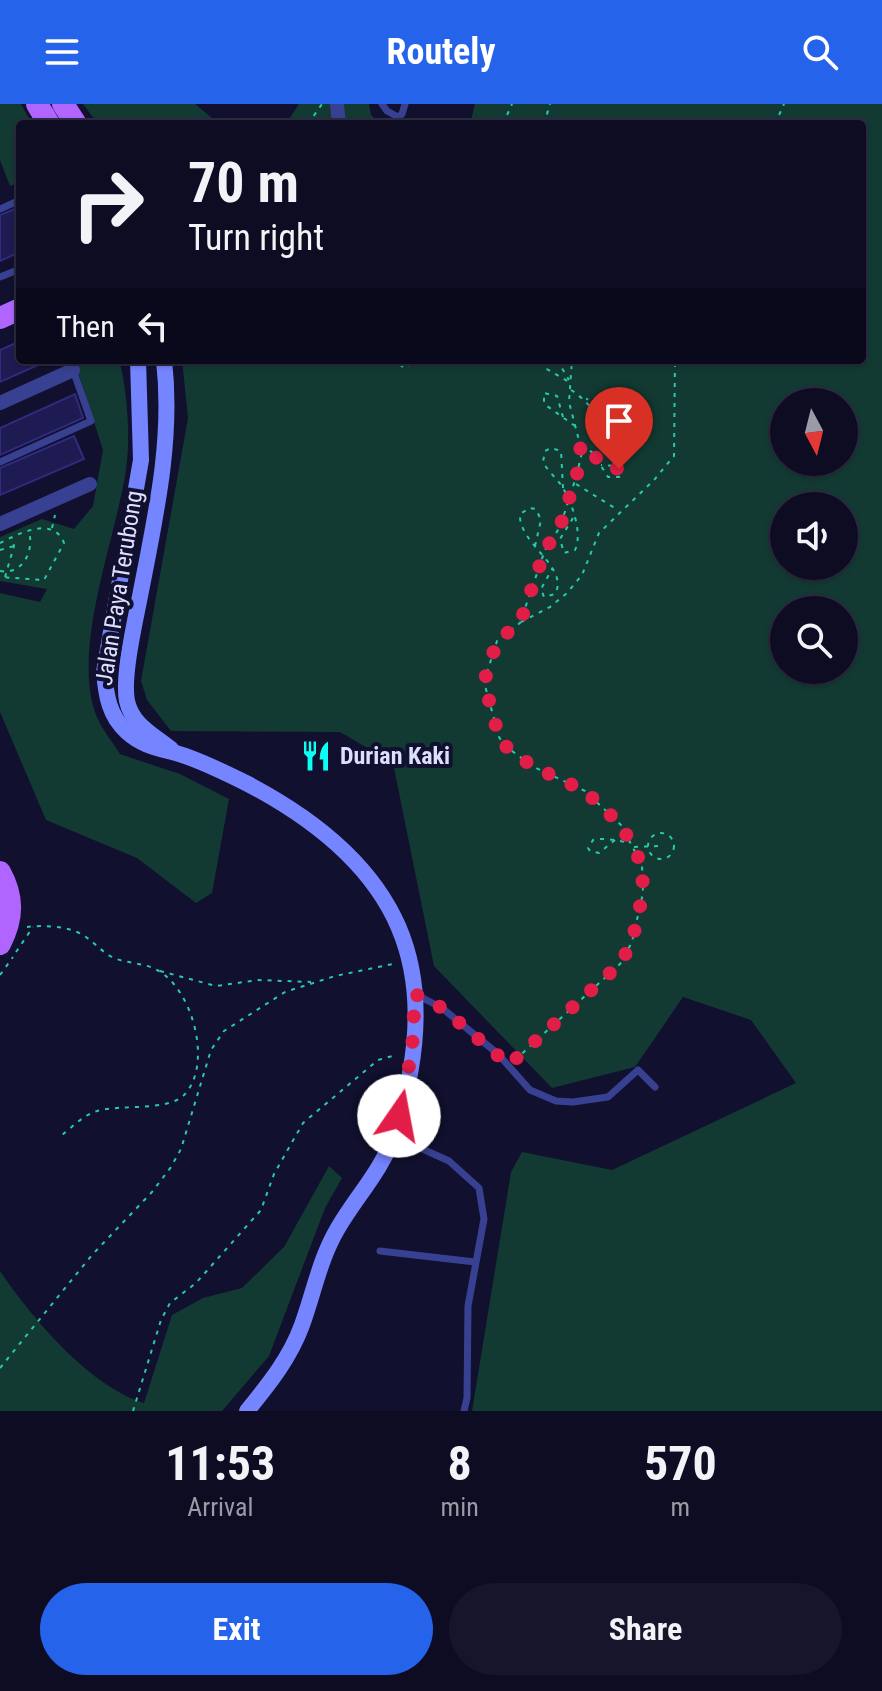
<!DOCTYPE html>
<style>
:root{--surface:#0d0c23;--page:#16152b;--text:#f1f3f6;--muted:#9a9ba6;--line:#2d2c41;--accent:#2563eb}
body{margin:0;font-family:"Roboto Condensed",sans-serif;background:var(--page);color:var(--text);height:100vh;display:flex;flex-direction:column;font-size:30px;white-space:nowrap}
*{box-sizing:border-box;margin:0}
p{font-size:26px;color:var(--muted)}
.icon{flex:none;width:44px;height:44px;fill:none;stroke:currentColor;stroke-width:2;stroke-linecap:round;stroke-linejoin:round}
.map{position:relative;height:1307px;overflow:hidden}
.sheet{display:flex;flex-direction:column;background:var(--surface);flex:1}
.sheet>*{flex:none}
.guide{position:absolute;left:16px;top:16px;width:850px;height:244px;border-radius:8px;box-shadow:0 2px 6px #0004,0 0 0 2px var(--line);background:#0d0c23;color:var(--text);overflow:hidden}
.needle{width:52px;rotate:173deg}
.tools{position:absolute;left:770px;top:284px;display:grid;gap:16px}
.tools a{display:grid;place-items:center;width:88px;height:88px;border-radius:50%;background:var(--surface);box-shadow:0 2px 6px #0004,0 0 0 2px var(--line);font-size:40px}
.pin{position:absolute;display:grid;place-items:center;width:68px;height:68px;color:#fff;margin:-82px -34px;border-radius:50% 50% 50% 0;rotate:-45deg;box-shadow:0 0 8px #0007}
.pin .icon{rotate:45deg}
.me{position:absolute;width:88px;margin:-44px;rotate:12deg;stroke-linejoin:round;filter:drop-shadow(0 0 6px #0008)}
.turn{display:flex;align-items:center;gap:28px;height:168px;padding:0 40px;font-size:36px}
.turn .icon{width:104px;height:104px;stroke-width:2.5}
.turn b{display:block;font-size:56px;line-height:68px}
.then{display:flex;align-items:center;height:76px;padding:0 40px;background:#0003;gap:16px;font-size:30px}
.eta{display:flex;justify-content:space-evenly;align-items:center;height:136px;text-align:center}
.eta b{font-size:48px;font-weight:700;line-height:56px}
.primary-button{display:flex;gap:16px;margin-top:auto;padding:16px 40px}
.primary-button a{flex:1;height:92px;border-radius:48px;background:var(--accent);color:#fff;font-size:32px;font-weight:700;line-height:92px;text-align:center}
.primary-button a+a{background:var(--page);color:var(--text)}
header{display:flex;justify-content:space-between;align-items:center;height:104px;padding:0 40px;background:var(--accent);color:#fff;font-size:36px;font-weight:700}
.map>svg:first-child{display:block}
</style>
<header><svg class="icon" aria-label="menu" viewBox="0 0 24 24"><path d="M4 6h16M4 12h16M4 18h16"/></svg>Routely<svg class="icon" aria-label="search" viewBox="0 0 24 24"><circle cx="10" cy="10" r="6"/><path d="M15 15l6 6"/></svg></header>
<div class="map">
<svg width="882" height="1307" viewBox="0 0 882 1307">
<rect width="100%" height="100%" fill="#11102f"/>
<!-- green -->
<g fill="#123a33" fill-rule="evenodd">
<path d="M0 0H21L32 20H20V78L10 82 0 56Z"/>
<path d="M83 0H195L219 20H98Z"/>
<path d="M299 0H369L371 11 381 20H286Z"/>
<path d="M475 0H882V1307H472L511 1068 522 1048 612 1066 796 979 751 916 683 893 635 963 552 984 434 862 393 659 340 628 171 627 147 596 141 577 188 314 182 256H862V20H470ZM784 298H844V358H784ZM784 402H844V462H784ZM784 506H844V566H784Z"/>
<path d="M74 256H119C128 288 131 339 125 372 114 438 73 544 95 608 100 623 112 637 120 650L180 670 229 695 212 789 196 799 137 754 46 716 0 608V489L40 498 47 485 0 477V433L42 415 74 425 93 402 103 346Z"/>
<path d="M329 1062 342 1074 325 1104 269 1252 222 1307H0V1167C32 1214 89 1282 144 1299L172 1211 203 1194 242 1184 284 1143Z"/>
</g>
<!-- building -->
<g fill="#1e1b52" stroke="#302b7f" stroke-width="2">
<path d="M20 103V148L0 157V111Z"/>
<path d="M20 237V256H49L0 278V246Z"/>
<path d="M75 290 83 314 0 351V324Z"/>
<path d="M74 332 84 355 0 391V364Z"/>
</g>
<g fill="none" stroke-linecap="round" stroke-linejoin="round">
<!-- path -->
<g stroke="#27caaa" stroke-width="2" stroke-dasharray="4 6" stroke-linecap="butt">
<path d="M308 20 322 0"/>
<path d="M503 20 512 0"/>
<path d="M544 20 550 0"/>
<path d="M775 20 784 0"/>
<path d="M359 256V260L388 256"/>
<path d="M391 256 405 264 416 256"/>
<path d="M543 256 545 264 569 278"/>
<path d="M557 256 569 276"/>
<path d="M571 286C585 294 596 313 610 316L614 304 602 297 586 295"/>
<path d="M563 313 557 292 544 289V299L547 302 575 322"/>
<path d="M582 341 593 349 608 373H619L621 369 616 362 601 361"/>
<path d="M576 380 618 406"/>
<path d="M563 384 561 347 551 344 545 347 543 358C548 368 557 374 563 384 572 399 583 430 575 446L564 449 560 435 573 414"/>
<path d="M52 424 55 411"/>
<path d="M0 439C18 430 53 411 64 439L44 476 0 473"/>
<path d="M535 442 541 416 536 405 530 404 520 410C518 440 570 463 555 490L544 493 541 485 552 465"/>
<path d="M0 446 14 442"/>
<path d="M0 467C24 471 34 446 29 427"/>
<path d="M5 473 14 442 12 434"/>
<path d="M521 518 550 503 567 489 582 471 599 429 654 376 674 352 675 256"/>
<circle cx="661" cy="742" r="13"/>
<path d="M615 736 599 749 590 747 588 744 593 736C605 733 618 737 630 739"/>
<path d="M634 743 658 742"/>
<path d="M27 823C43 821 67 822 81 830 92 836 100 846 110 852 124 860 143 858 157 866 192 884 213 959 185 990 169 1008 120 1000 97 1007 85 1010 72 1023 62 1031"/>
<path d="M16 848 33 823"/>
<path d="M160 867 216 882 258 876 311 878"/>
<path d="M0 871 13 853"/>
<path d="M515 956 620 860 632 838 643 789 642 761 621 721 585 687 532 662 504 641 499 633 484 578 497 537 520 519 545 446 560 423 577 370 582 348 569 298 572 256"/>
<path d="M0 1264 92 1151 152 1088 171 1063 181 1045 211 946 224 927 285 888 335 872 393 860"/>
<path d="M133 1307 161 1216 170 1199 196 1179 261 1106 274 1070 303 1019 378 956 396 951"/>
</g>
<!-- lane -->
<g stroke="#384191" stroke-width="7">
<path d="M382 0 387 7 398 13 402 10 405 0"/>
<path d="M0 105 20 96"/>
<path d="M0 173 20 165"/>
<path d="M0 358 91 317 73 266"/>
<path d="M415 890 442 904 498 950 530 986 556 997 573 998 608 993 638 966 655 983"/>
<path d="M394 1032 449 1057 479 1084 484 1115 468 1202 467 1294 464 1307"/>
<path d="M380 1147 475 1158"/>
</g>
<!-- street -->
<g stroke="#384191" stroke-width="14">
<path d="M337 0 339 20"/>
<path d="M0 299 73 266"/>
<path d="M0 420 90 380"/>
</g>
<!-- secondary -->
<g stroke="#7584ff" stroke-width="16">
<path d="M138 256 141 356 104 568C106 591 109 612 127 628 142 642 158 644 176 649 200 656 226 669 248 680 400 760 449 865 394 1031 382 1066 356 1093 338 1124 320 1154 314 1188 302 1221 290 1254 269 1280 247 1307"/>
<path d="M164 256C173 335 156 410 141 487 136 514 122 571 127 597 132 621 154 631 171 645"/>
</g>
<!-- primary -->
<g stroke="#b165ff" stroke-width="22">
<path d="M37 0 49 20"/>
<path d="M63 0 76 20"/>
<path d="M0 214 20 205"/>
<path d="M0 768C14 793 13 815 0 840"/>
</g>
</g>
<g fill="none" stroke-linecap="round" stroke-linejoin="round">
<!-- route -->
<path stroke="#e11d48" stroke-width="14" stroke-dasharray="0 25.2" d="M399 1012 412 947 415 890 442 904 509 961 620 860 632 838 643 789 642 761 633 743 621 721 585 687 532 662 504 641 499 633 484 578 497 537 520 519 545 446 560 423 577 370 581 340 593 349 601 361 619 365"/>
</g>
<!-- icons -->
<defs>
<g id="restaurant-bare" transform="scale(2.4)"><path d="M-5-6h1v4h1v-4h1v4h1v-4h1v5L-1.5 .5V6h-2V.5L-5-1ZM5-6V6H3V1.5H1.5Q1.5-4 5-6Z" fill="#0afff6" stroke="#11102f" stroke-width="2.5" paint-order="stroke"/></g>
</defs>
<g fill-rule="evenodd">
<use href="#restaurant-bare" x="316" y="652"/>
</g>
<g text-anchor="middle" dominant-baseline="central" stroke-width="8" stroke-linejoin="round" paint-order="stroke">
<!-- street labels -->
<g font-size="24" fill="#dedfff" stroke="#11102f">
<text transform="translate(119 484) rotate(-81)">Jalan Paya Terubong</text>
</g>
<!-- poi labels -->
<g font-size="24" font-weight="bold" fill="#dedfff" stroke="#11102f" text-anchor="start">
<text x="340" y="652">Durian Kaki</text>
</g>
</g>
</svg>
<div class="tools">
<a><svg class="needle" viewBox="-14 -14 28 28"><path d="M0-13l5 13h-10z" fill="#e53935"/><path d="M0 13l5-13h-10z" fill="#9a9ba6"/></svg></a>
<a><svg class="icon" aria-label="sound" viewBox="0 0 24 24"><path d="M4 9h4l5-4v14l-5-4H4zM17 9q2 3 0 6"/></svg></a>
<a><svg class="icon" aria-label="search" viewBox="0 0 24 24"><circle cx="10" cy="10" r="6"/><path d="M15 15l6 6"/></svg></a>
</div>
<div class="pin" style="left:619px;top:365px;background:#d93025"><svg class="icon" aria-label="arrive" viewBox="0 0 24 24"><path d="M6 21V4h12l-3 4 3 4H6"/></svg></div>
<svg class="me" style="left:399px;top:1012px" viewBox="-20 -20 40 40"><circle r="19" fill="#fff"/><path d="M0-13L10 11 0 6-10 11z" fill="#e11d48"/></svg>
<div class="guide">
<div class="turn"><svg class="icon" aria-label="right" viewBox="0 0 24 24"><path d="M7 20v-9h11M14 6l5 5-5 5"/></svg><div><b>70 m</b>Turn right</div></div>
<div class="then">Then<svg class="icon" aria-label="left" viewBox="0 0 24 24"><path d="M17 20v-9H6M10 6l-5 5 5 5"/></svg></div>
</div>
</div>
<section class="sheet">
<div class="eta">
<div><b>11:53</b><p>Arrival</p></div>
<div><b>8</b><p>min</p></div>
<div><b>570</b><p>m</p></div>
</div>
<div class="primary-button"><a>Exit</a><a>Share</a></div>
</section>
